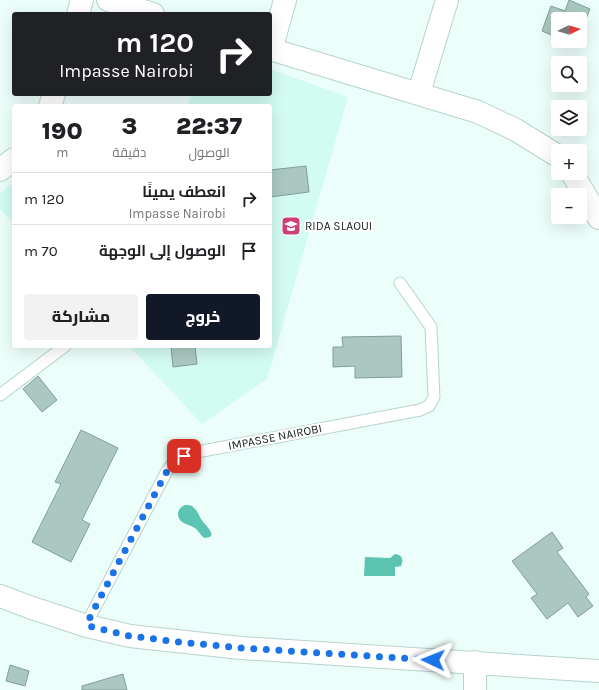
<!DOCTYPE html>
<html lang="ar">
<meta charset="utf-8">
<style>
:root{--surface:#fff;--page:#f2f2f2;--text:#202124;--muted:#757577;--line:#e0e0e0;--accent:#111827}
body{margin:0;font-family:Karla,Cairo,sans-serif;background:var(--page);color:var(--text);direction:rtl;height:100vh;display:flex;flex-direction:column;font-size:15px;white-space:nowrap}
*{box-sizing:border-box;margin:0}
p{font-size:13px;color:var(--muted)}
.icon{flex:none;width:22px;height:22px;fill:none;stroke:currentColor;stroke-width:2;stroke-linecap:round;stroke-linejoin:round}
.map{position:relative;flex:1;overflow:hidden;direction:ltr}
.details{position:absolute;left:12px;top:104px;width:260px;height:244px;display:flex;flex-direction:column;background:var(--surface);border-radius:4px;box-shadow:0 4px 16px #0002;direction:rtl}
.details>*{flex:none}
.hud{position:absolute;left:12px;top:12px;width:260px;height:84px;border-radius:4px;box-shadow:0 4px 16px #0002;direction:rtl;background:#202124;color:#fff;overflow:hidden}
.needle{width:26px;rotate:85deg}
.buttons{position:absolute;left:551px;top:12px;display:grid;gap:8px}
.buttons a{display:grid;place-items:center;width:36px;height:36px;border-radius:4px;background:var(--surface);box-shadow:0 4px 16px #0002;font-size:20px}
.pin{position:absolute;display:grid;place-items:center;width:34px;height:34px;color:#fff;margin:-17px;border-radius:8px;box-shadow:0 2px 6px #0006}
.me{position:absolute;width:44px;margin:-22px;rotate:272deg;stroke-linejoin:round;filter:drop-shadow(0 0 3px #0008)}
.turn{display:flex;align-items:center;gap:14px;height:84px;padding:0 12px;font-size:18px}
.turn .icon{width:52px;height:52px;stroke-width:2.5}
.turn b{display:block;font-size:28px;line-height:34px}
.eta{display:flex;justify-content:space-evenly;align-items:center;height:68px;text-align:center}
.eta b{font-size:24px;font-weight:800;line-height:28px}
.cta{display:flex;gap:8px;margin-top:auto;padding:8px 12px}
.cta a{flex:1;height:46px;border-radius:4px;background:var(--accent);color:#fff;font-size:16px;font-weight:800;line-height:46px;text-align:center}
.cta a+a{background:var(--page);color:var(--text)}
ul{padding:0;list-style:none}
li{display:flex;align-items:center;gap:12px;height:52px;padding:0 12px;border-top:1px solid var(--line)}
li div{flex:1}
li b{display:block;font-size:15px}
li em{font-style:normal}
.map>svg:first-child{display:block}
</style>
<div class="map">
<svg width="599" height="690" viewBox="0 0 599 690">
<rect width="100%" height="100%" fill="#ecfefa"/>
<!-- built -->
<g fill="#d2fbf2">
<path d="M270 69 348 97 267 379 202 424 129 346H270V106H187L192 94H270Z"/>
<path d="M14 182V224L0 209V193Z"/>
</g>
<!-- water -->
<g fill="#5dc4b2">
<path d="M185 505C189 505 192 505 194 508 197 510 199 515 201 519 204 524 221 538 204 538 200 535 199 531 195 528 189 524 179 524 178 515 178 509 181 507 185 505Z"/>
<path d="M395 554C402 555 404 559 401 566L395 567V576H364L365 557 390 558Z"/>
</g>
<!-- building -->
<g fill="#aac8c1" stroke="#829e98">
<path d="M569 0 590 9 580 34V19H558V38L542 31 551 6 565 11Z"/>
<path d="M306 166 309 192 270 197V170Z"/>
<path d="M401 336 402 377 355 378V366L333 367V347H343L342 337Z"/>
<path d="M171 346H195L197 364 173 367Z"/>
<path d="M38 376 57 400 42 412 23 389Z"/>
<path d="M81 430 118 448 82 520 90 524 71 562 32 542 61 484 55 482Z"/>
<path d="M552 532 563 548 557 552 589 594 586 597 593 606 578 617 568 603 547 619 531 598 537 594 512 561Z"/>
<path d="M10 665 29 671 25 686 6 681Z"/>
<path d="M123 674 127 690H82V686Z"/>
</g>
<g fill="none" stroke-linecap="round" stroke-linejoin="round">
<!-- lane casing -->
<g stroke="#b6d4cd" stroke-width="13">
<g id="lane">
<path d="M0 395 65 346"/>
<path d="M87 626 90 617 167 471 176 459 192 453 420 410 429 406 434 397 431 327 400 283"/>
</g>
</g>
<!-- street casing -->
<g stroke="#b6d4cd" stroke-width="24">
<g id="street">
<path d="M108 0 153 14"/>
<path d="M78 14 82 0"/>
<path d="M270 49 478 112 516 130 558 156"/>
<path d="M271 50 285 0"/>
<path d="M419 93 447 0"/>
<path d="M50 106 54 94"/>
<path d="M0 170 14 159"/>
<path d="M572 173 599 218"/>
<path d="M0 596 32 608 87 626 130 636 241 648 599 671"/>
<path d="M475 662V690"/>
</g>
</g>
<!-- lane -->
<use href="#lane" stroke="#fff" stroke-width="11"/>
<!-- street -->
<use href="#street" stroke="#fff" stroke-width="22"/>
</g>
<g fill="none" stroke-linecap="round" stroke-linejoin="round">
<!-- route -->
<path stroke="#1a73e8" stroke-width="7" stroke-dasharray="0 12.6" d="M184 456 176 459 167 471 90 617 88 626 130 636 179 642 241 648 433 660"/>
</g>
<!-- icons -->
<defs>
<g id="school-square" transform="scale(1)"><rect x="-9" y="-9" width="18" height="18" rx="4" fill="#cc4177" stroke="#fff"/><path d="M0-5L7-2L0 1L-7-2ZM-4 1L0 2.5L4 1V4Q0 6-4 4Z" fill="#fff"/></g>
</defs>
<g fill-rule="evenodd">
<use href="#school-square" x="291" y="226"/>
</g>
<g text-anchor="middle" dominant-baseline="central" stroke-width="4" stroke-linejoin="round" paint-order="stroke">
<!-- poi labels -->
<g font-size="12" fill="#16211f" stroke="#fff" text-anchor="start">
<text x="305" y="226">RIDA SLAOUI</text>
</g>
<!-- street labels -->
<g font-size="12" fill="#16211f" stroke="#fff">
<text transform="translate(275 437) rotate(-11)">IMPASSE NAIROBI</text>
</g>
</g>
</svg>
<div class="buttons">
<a><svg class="needle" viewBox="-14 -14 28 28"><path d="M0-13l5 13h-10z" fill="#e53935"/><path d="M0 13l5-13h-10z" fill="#757577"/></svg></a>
<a><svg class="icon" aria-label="search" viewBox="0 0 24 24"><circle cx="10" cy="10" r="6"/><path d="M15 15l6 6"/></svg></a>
<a><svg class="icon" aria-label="layers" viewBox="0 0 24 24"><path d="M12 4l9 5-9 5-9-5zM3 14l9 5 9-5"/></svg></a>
<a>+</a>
<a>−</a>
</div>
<div class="pin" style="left:184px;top:456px;background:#d93025"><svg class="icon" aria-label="arrive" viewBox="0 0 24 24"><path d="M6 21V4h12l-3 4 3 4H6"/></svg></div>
<svg class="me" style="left:433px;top:660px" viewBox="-20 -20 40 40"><path d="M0-17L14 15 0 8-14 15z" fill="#1a73e8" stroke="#fff" stroke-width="4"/></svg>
<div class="hud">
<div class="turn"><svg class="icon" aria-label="right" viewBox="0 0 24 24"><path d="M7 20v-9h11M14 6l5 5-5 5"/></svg><div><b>120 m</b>Impasse Nairobi</div></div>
</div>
<section class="details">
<div class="eta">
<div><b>22:37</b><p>الوصول</p></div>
<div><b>3</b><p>دقيقة</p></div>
<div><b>190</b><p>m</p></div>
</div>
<ul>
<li><svg class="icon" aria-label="right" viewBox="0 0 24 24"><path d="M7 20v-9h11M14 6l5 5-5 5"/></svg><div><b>انعطف يمينًا</b><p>Impasse Nairobi</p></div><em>120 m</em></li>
<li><svg class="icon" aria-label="arrive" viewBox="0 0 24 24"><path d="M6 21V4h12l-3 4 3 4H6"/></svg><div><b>الوصول إلى الوجهة</b></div><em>70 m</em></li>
</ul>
<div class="cta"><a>خروج</a><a>مشاركة</a></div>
</section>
</div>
